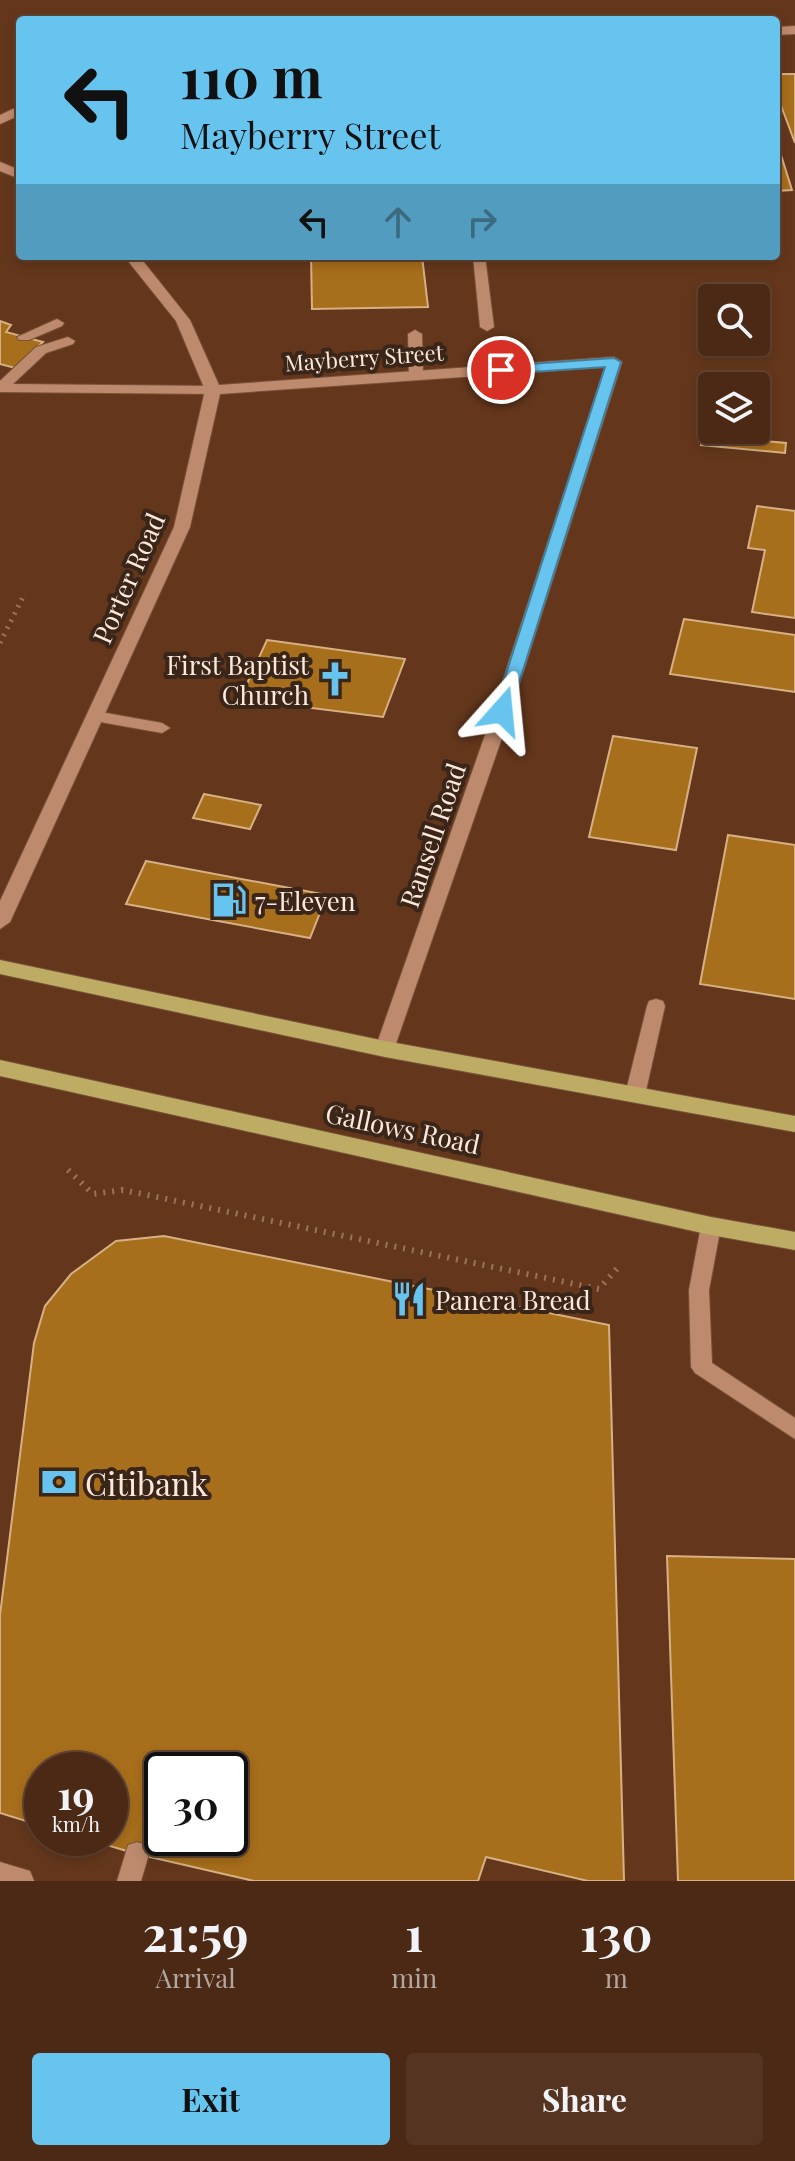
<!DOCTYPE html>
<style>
:root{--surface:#4b2915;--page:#553522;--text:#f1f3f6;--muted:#b2a6a0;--line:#624534;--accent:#67c4ef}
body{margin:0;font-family:"Playfair Display",serif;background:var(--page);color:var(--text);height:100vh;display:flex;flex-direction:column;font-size:30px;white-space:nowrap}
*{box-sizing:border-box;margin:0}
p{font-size:26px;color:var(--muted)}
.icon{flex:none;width:44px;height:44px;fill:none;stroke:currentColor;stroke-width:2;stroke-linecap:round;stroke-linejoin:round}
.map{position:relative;height:1881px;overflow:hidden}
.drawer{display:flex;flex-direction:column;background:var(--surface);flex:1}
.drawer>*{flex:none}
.banner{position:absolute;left:16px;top:16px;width:764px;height:244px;border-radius:8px;box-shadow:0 4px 12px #0003,0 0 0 2px var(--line);background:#67c4ef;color:#111;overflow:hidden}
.tools{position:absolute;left:698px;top:284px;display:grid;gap:16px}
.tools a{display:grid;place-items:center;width:72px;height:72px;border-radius:8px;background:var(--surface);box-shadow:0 4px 12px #0003,0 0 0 2px var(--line);font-size:40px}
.speed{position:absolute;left:24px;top:1752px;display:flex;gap:16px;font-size:40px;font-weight:700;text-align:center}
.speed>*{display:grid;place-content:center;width:104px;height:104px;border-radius:50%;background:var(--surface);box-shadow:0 4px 12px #0003,0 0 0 2px var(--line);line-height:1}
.speed small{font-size:20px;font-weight:400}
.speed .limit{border:4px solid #111;border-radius:12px;background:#fff;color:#111}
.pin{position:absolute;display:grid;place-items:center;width:68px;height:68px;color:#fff;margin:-34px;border:4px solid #fff;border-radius:50%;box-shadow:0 2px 8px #0007}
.me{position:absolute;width:88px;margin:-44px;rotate:18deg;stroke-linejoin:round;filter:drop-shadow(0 0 6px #0008)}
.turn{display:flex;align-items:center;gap:28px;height:168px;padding:0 32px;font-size:36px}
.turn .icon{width:104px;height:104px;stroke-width:2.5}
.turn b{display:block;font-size:56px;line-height:68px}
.lanes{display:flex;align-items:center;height:76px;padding:0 32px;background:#0003;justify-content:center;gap:40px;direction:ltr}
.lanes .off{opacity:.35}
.eta{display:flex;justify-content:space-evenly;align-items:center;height:136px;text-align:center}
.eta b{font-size:48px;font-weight:700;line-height:56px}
.cta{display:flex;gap:16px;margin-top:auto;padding:16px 32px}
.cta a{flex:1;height:92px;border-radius:8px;background:var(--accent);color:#111;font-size:32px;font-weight:700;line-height:92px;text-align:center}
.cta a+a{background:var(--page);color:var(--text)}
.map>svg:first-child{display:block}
</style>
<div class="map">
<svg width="795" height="1881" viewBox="0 0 795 1881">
<rect width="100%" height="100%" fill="#64371c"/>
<!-- building -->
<g fill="#a76e1b" stroke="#d7b083" stroke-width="2" fill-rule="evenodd">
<path d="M776 74H795V143L776 92Z"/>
<path d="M776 139 792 190 776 191Z"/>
<path d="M311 256H422L428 307 312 309Z"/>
<path d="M0 321 11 325 6 332 43 342 15 368 0 364Z"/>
<path d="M702 435 786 443 785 453 701 445Z"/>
<path d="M757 506 795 511V618L752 612 765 550 748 548Z"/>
<path d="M684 619 795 635V692L670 674Z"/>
<path d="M267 640 405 659 383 717 240 699Z"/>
<path d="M613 736 697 748 676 850 589 837Z"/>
<path d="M204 794 261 805 250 829 193 818Z"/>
<path d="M728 835 795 845V999L700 984Z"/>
<path d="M146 861 327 895 310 938 126 904Z"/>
<path d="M164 1236 609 1325 624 1881H588L486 1857 478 1881H254L137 1854 83 1838H110V1770H42V1826L0 1813V1615L34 1343 45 1306 71 1274 116 1241ZM162 1770H230V1838H162Z"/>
<path d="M667 1556 795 1559V1881H678Z"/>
</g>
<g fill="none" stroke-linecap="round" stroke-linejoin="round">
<!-- lane casing -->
<g stroke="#775239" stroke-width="2">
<g id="lane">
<path d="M13 109H20V115L0 124V115Z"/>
<path d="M473 256H485L494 327 487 331 480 327Z"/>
<path d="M57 319 64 323 62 326 29 340H19L17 337Z"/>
<path d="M415 330 422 334 423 376 416 380 409 376 408 334Z"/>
<path d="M68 337 75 341 73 344 46 353 13 384 213 386 220 390 213 394 0 392V381L36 347Z"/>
<path d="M95 711 162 723 170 728 162 733 89 720 87 716 89 712Z"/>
<path d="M656 999 663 1001 665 1006 645 1095 642 1100H628L625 1095 647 1006 649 1001Z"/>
<path d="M711 1218 718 1220 721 1226 709 1290 712 1363 795 1418V1439L695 1373 691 1367 689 1290 701 1226 704 1220Z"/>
<path d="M137 1842 146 1845 149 1854 141 1881H117L128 1845Z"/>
</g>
</g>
<!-- street casing -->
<g stroke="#775239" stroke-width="2">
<g id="street">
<path d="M795 26V34L776 35V27Z"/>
<path d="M0 162 20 170V179L0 171Z"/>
<path d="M124 256H139L190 320 219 385 614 357 622 362 503 735 392 1055H378L375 1049 485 735 605 367 220 394 190 527 10 922 0 929V901L174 527 205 390 176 321Z"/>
<path d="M0 1862 30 1871 34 1881H0Z"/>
</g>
</g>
<!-- primary casing -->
<g stroke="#775239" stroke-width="2">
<g id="primary">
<path d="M0 960 385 1041 795 1116V1132L385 1057 0 974Z"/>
<path d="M0 1060 711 1217 795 1232V1250L711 1235 0 1076Z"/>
</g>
</g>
<!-- path-far1 -->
<path stroke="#99735e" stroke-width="5" stroke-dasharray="2 6" stroke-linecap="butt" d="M0 643 25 593"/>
<!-- path -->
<path stroke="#99735e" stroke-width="6" stroke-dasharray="2 7" stroke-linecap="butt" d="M68 1170 93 1194 123 1190 599 1289 619 1266"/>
<!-- lane -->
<use href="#lane" fill="#be8a6d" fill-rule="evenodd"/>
<!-- street -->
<use href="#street" fill="#be8a6d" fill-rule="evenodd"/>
<!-- primary -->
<use href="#primary" fill="#bfac64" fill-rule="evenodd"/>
</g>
<!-- route -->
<path fill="#67c4ef" stroke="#437f9b" stroke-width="2" d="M614 358 621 362 510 711 508 714H496L494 711 605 367 501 374 494 370 501 366Z"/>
<!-- icons -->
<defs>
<g id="church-bare" transform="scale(2.76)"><path d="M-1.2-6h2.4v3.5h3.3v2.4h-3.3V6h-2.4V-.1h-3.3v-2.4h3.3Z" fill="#67c4ef" stroke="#3a2519" stroke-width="2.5" paint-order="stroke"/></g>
<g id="fuel-bare" transform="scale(2.76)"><path d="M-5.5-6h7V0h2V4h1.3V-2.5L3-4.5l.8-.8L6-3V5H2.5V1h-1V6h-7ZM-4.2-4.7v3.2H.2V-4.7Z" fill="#67c4ef" stroke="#3a2519" stroke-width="2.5" paint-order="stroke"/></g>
<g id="restaurant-bare" transform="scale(2.76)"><path d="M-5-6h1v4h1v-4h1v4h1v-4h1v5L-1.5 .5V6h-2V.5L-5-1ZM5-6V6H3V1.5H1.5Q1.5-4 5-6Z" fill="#67c4ef" stroke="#3a2519" stroke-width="2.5" paint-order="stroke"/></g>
<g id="bank-bare" transform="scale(2.76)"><path d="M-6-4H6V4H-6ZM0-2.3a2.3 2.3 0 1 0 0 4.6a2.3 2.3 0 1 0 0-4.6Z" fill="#67c4ef" stroke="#3a2519" stroke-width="2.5" paint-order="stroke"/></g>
</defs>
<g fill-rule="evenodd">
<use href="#church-bare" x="335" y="679"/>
<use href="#fuel-bare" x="229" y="900"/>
<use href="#restaurant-bare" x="409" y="1299"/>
<use href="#bank-bare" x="59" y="1482"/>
</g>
<g text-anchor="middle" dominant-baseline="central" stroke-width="8" stroke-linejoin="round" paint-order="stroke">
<!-- far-street labels -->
<g font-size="22" fill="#fee7db" stroke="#3a2519">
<text transform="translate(364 357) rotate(-4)">Mayberry Street</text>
</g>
<!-- street labels -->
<g font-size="26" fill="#fee7db" stroke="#3a2519">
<text transform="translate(128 578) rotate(-66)">Porter Road</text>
<text transform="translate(432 835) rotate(-71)">Ransell Road</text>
<text transform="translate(403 1128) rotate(12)">Gallows Road</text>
</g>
<!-- poi labels -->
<g font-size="26" fill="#fee7db" stroke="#3a2519" text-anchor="start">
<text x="309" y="664" text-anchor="end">First Baptist<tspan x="309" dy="30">Church</tspan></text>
<text x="255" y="900">7-Eleven</text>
<text x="435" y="1299">Panera Bread</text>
</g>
<!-- near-poi labels -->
<g font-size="32" fill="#fee7db" stroke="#3a2519" text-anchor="start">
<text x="85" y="1482">Citibank</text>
</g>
</g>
</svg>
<div class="tools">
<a><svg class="icon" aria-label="search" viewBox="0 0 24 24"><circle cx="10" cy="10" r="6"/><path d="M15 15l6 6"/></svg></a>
<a><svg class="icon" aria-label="layers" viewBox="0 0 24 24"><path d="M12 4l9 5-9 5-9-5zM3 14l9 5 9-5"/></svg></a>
</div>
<div class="speed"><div>19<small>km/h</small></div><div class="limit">30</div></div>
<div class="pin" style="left:501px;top:370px;background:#d93025"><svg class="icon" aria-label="arrive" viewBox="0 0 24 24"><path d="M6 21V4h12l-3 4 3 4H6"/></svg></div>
<svg class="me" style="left:502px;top:711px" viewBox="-20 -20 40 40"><path d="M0-17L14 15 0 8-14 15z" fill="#67c4ef" stroke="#fff" stroke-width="4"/></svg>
<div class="banner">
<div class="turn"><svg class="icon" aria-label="left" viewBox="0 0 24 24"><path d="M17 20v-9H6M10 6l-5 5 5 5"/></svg><div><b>110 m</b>Mayberry Street</div></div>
<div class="lanes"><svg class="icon" aria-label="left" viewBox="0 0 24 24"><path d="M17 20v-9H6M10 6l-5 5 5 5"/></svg><svg class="icon off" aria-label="ahead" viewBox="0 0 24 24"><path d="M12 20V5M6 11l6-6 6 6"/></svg><svg class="icon off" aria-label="right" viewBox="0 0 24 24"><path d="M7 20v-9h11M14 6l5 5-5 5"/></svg></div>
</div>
</div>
<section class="drawer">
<div class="eta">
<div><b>21:59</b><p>Arrival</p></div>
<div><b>1</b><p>min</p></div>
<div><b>130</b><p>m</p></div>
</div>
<div class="cta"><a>Exit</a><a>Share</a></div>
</section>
